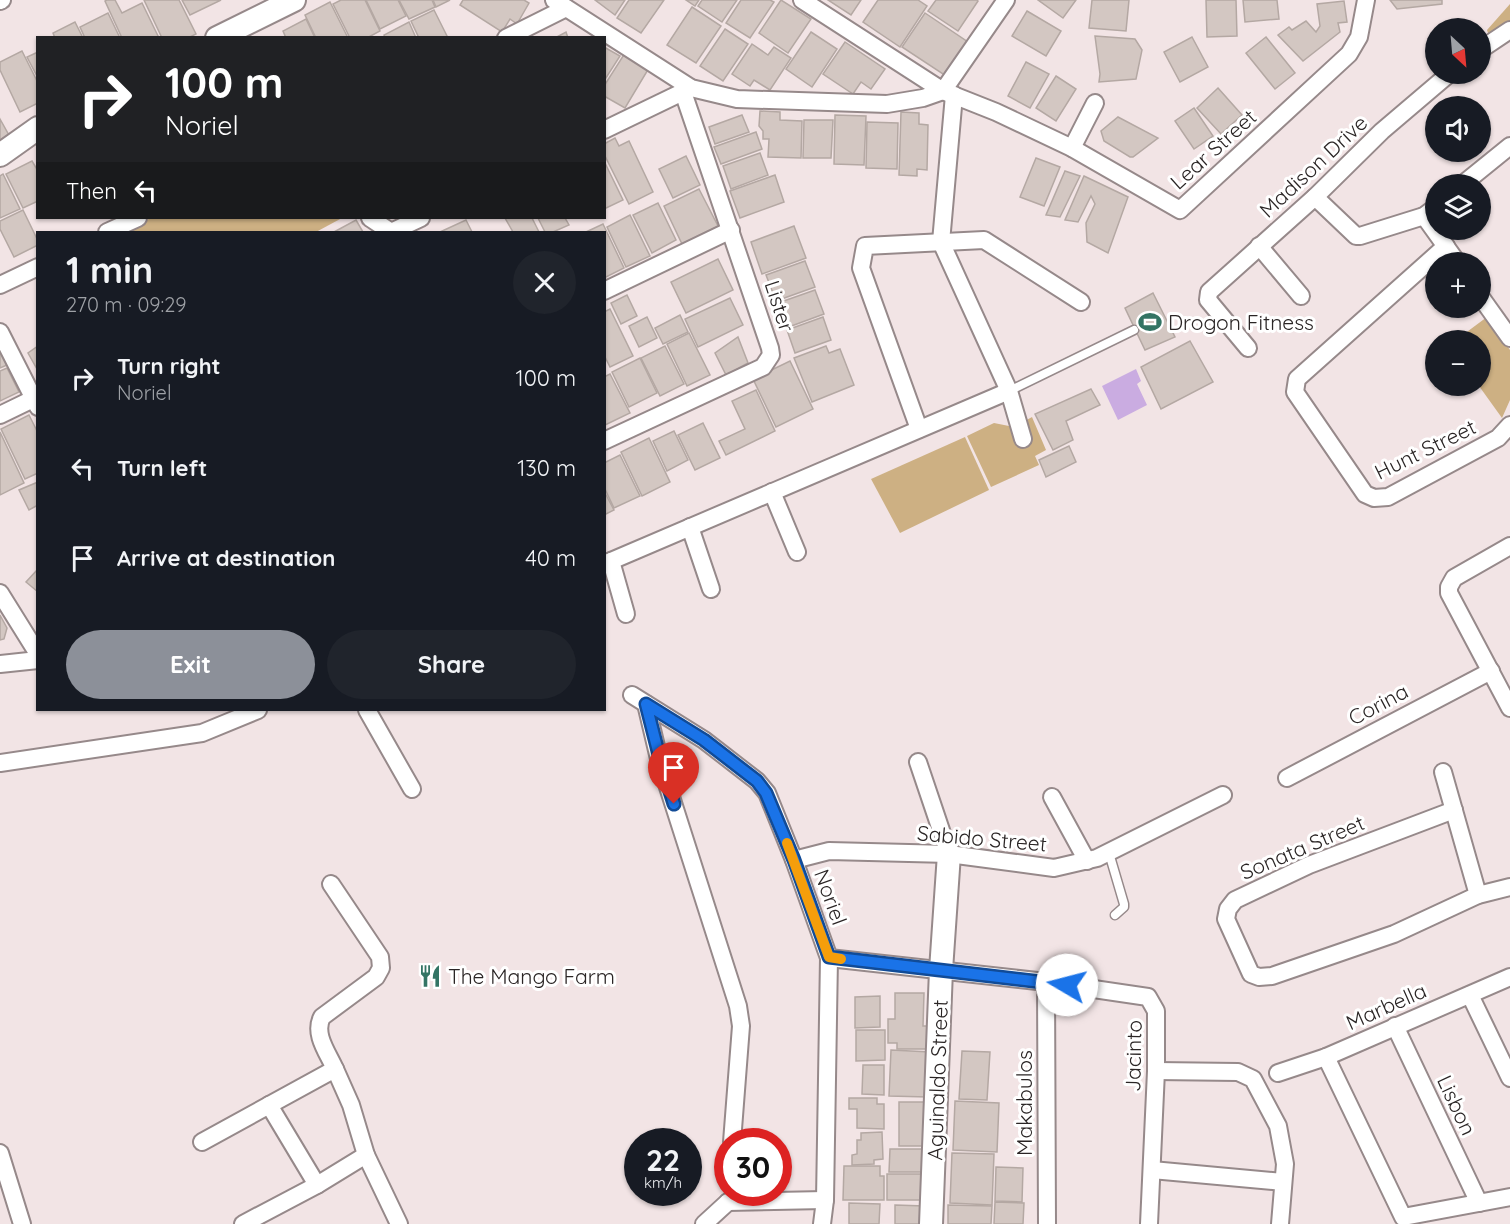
<!DOCTYPE html>
<meta charset="utf-8">
<style>
:root{--surface:#171b24;--page:#20242c;--text:#f1f3f6;--muted:#9ea1a6;--accent:#8c9099}
body{margin:0;font-family:Quicksand,sans-serif;background:var(--page);color:var(--text);height:100vh;display:flex;flex-direction:column;font-size:22px;white-space:nowrap}
*{box-sizing:border-box;margin:0}
p{font-size:20px;color:var(--muted)}
.icon{flex:none;width:33px;height:33px;fill:none;stroke:currentColor;stroke-width:2;stroke-linecap:round;stroke-linejoin:round}
.map{position:relative;flex:1;overflow:hidden}
.side{position:absolute;left:36px;top:231px;width:570px;height:480px;display:flex;flex-direction:column;background:var(--surface);border-radius:0px;box-shadow:0 2px 4px #0004}
.side>*{flex:none}
.banner{position:absolute;left:36px;top:36px;width:570px;height:183px;border-radius:0px;box-shadow:0 2px 4px #0004;background:#202124;color:#fff;overflow:hidden}
.needle{width:39px;rotate:154deg}
.fabs{position:absolute;left:1425px;top:18px;display:grid;gap:12px}
.fabs a{display:grid;place-items:center;width:66px;height:66px;border-radius:50%;background:var(--surface);box-shadow:0 2px 4px #0004;font-size:30px}
.speed{position:absolute;left:624px;top:1128px;display:flex;gap:12px;font-size:30px;font-weight:700;text-align:center}
.speed>*{display:grid;place-content:center;width:78px;height:78px;border-radius:50%;background:var(--surface);box-shadow:0 2px 4px #0004;line-height:1}
.speed small{font-size:15px;font-weight:400}
.speed .limit{border:9px solid #d22;background:#fff;color:#111}
.pin{position:absolute;display:grid;place-items:center;width:51px;height:51px;color:#fff;margin:-62px -26px;border-radius:50% 50% 50% 0;rotate:-45deg;box-shadow:0 0 6px #0007}
.pin .icon{rotate:45deg}
.me{position:absolute;width:66px;margin:-33px;rotate:278deg;stroke-linejoin:round;filter:drop-shadow(0 0 4px #0008)}
.turn{display:flex;align-items:center;gap:21px;height:126px;padding:0 30px;font-size:27px}
.turn .icon{width:78px;height:78px;stroke-width:2.5}
.turn b{display:block;font-size:42px;line-height:51px}
.then{display:flex;align-items:center;height:57px;padding:0 30px;background:#0003;gap:12px;font-size:22px}
.round{display:grid;place-items:center;flex:none;width:63px;height:63px;border-radius:32px;background:var(--page)}
.head{display:flex;align-items:center;justify-content:space-between;height:102px;padding:0 30px}
h1{font-size:36px;font-weight:700;line-height:45px}
.primary-button{display:flex;gap:12px;margin-top:auto;padding:12px 30px}
.primary-button a{flex:1;height:69px;border-radius:36px;background:var(--accent);color:#fff;font-size:24px;font-weight:700;line-height:69px;text-align:center}
.primary-button a+a{background:var(--page);color:var(--text)}
ul{padding:0;list-style:none}
li{display:flex;align-items:center;gap:18px;height:90px;padding:0 30px}
li div{flex:1}
li b{display:block;font-size:22px}
li em{font-style:normal}
.map>svg:first-child{display:block}
</style>
<div class="map">
<svg width="1510" height="1224" viewBox="0 0 1510 1224">
<rect width="100%" height="100%" fill="#f2e4e5"/>
<!-- green -->
<g fill="#cdb083">
<path d="M1510 4V21L1489 36 1487 30Z"/>
<path d="M151 218H342L316 232H120Z"/>
<path d="M1487 317 1510 350V400L1502 418 1479 386H1480V340H1456Z"/>
<path d="M1032 417 1046 450 1035 456 1039 465 991 487 967 436 994 423 1014 427Z"/>
<path d="M965 437 989 490 900 533 871 479Z"/>
</g>
<!-- water -->
<path fill="#caace1" d="M1136 369 1141 381 1137 384 1147 405 1118 420 1102 386Z"/>
<!-- building -->
<g fill="#d3c7c2" stroke="#b4a8a3" stroke-width="1.5">
<path d="M107 0H115L122 13 142 3 159 38H122L105 1Z"/>
<path d="M144 0H179L196 34 188 38H162Z"/>
<path d="M182 0H221L190 15Z"/>
<path d="M341 0H365L380 31 367 38H350L333 4Z"/>
<path d="M366 0H398L406 16 380 29Z"/>
<path d="M399 0H432L435 7 409 19Z"/>
<path d="M433 0H450L436 7Z"/>
<path d="M463 0H524L529 3 517 24 510 19 502 32 460 5Z"/>
<path d="M595 0H625L615 15Z"/>
<path d="M629 0H664L641 33 617 18Z"/>
<path d="M686 0H699L695 6Z"/>
<path d="M702 0H737L722 22 698 6Z"/>
<path d="M741 0H770L774 2 750 38 726 23Z"/>
<path d="M781 0 811 19 788 53 759 33Z"/>
<path d="M828 0H861L851 15Z"/>
<path d="M878 0H918L927 6 900 47 863 22Z"/>
<path d="M936 0H977L978 1 958 31 928 11Z"/>
<path d="M1038 0H1076L1063 18Z"/>
<path d="M1092 0H1129L1126 31 1089 28Z"/>
<path d="M1206 0H1236L1237 36 1207 37Z"/>
<path d="M1243 0H1277L1279 19 1245 22Z"/>
<path d="M1390 0H1442V4L1397 9Z"/>
<path d="M1344 1 1347 22 1338 23 1340 32 1303 61 1278 35 1289 27 1292 30 1306 21 1316 32 1320 26 1317 4Z"/>
<path d="M330 2 348 38H316L305 15Z"/>
<path d="M692 7 721 26 696 63 667 45Z"/>
<path d="M434 10 448 38H419L411 21Z"/>
<path d="M1027 11 1061 31 1046 56 1012 36Z"/>
<path d="M108 13 120 38H85L80 27Z"/>
<path d="M925 13 968 42 946 76 902 47Z"/>
<path d="M306 19 315 38H286L283 31Z"/>
<path d="M75 22 83 38H55L53 33Z"/>
<path d="M409 22 416 38H385L384 35Z"/>
<path d="M725 29 748 44 723 81 700 66Z"/>
<path d="M566 32 568 38H555Z"/>
<path d="M811 32 837 49 812 87 786 69Z"/>
<path d="M1095 36 1135 39 1142 50 1136 79 1099 82 1100 74Z"/>
<path d="M1192 37 1208 67 1180 82 1164 52Z"/>
<path d="M1266 37 1295 73 1275 89 1246 53Z"/>
<path d="M845 42 885 69 871 89 861 82 853 94 823 74Z"/>
<path d="M752 44 768 55 774 47 791 58 770 90 754 80 750 86 732 74Z"/>
<path d="M604 47 620 56 604 81Z"/>
<path d="M22 51 38 83V103L20 112 0 70V62Z"/>
<path d="M38 52V78L27 57Z"/>
<path d="M625 53 649 68 625 108 604 96V86Z"/>
<path d="M1026 62 1049 74 1030 108 1008 96Z"/>
<path d="M1056 76 1076 89 1056 121 1036 108Z"/>
<path d="M1218 88 1242 115 1221 134 1197 108Z"/>
<path d="M1194 108 1213 136 1194 149 1175 121Z"/>
<path d="M760 111 780 112V120L802 121 801 158 768 157 769 139H763V131L759 126Z"/>
<path d="M901 112 919 113V124L928 125 927 170 917 169V176L899 175Z"/>
<path d="M742 115 749 132 715 144 709 127Z"/>
<path d="M835 115 866 116 864 165 834 164Z"/>
<path d="M1118 117 1158 138 1133 157H1130L1104 141 1101 131Z"/>
<path d="M0 119 10 137 0 142Z"/>
<path d="M804 120H833L831 158H803Z"/>
<path d="M867 122 898 123 897 169 866 168Z"/>
<path d="M756 132 762 149 721 164 714 147Z"/>
<path d="M615 138 619 146 629 141 653 192 629 204 604 154V144Z"/>
<path d="M760 153 768 175 731 189 723 166Z"/>
<path d="M686 156 700 185 673 198 659 169Z"/>
<path d="M1036 158 1060 167 1044 206 1020 197Z"/>
<path d="M32 161 38 171V201L23 208 6 174Z"/>
<path d="M604 161 623 200 604 209Z"/>
<path d="M1065 171 1080 176 1060 217 1046 215Z"/>
<path d="M3 174 20 209 0 218V176Z"/>
<path d="M775 175 784 202 740 218 730 191Z"/>
<path d="M1084 176 1128 197 1108 253 1087 242 1086 223 1095 204 1091 196 1078 222 1065 220Z"/>
<path d="M699 189 718 226 682 244 664 206Z"/>
<path d="M658 203 676 240 652 253 633 215Z"/>
<path d="M23 210 38 241V245L14 257 0 229V221Z"/>
<path d="M630 215 650 256 626 267 607 227Z"/>
<path d="M505 218H532L539 232H513Z"/>
<path d="M538 218H565L569 225 553 232H545Z"/>
<path d="M356 220 363 232H334Z"/>
<path d="M466 220 472 232H440Z"/>
<path d="M603 224 624 268 604 278V232H586Z"/>
<path d="M794 226 806 258 762 274 751 242Z"/>
<path d="M718 259 733 290 686 313 671 282Z"/>
<path d="M805 261 815 287 776 301 766 275Z"/>
<path d="M815 290 824 314 786 328 778 303Z"/>
<path d="M1153 293 1175 337 1145 350 1125 308Z"/>
<path d="M627 295 637 316 621 324 611 303Z"/>
<path d="M730 298 743 325 698 347 685 319Z"/>
<path d="M610 309 633 356 610 367 604 355V312Z"/>
<path d="M680 315 688 332 663 344 655 328Z"/>
<path d="M647 317 657 338 639 347 629 326Z"/>
<path d="M823 317 831 340 795 353 787 330Z"/>
<path d="M689 333 710 375 687 386 667 344Z"/>
<path d="M738 337 748 363 726 375 715 353Z"/>
<path d="M1190 341 1213 382 1161 409 1141 367Z"/>
<path d="M38 346V369H37L28 353Z"/>
<path d="M665 346 684 384 660 396 641 358Z"/>
<path d="M826 346 829 353 840 349 854 385 812 402 794 358Z"/>
<path d="M0 351 7 365 0 368Z"/>
<path d="M640 358 657 393 629 407 612 372Z"/>
<path d="M790 361 813 409 776 427 753 379Z"/>
<path d="M7 368 19 392 0 401V371Z"/>
<path d="M610 374 630 413 605 425 604 377Z"/>
<path d="M1091 389 1100 405 1066 421 1073 440 1053 450 1035 414Z"/>
<path d="M756 390 775 431 726 455 719 441 745 429 732 401Z"/>
<path d="M29 415 38 433V473L25 479 1 429Z"/>
<path d="M703 423 720 458 695 470 678 435Z"/>
<path d="M674 431 688 460 667 471 653 441Z"/>
<path d="M0 432 24 483 0 495Z"/>
<path d="M649 438 670 482 642 496 621 452Z"/>
<path d="M1069 446 1076 462 1046 477 1039 460Z"/>
<path d="M620 455 640 496 614 508 604 487V463Z"/>
<path d="M38 482V505L29 510 19 490Z"/>
<path d="M604 491 614 510 604 515Z"/>
<path d="M38 569V592L26 582Z"/>
<path d="M0 615 7 628 4 639 0 640Z"/>
<path d="M895 993H924L923 1026H934V1049H897V1043H888V1019H895Z"/>
<path d="M880 996V1027L855 1028V997Z"/>
<path d="M856 1030H885V1060L856 1061Z"/>
<path d="M891 1050 930 1052 928 1097 889 1096Z"/>
<path d="M962 1051 990 1052 987 1100 959 1099Z"/>
<path d="M863 1065H884V1095L862 1094Z"/>
<path d="M849 1098H877V1104H884V1129L857 1128V1109H849Z"/>
<path d="M955 1101 999 1103 997 1152 953 1150Z"/>
<path d="M899 1102H927L926 1146H899Z"/>
<path d="M882 1132 883 1159 874 1160V1164L852 1165V1155L857 1154V1140H861V1133Z"/>
<path d="M890 1149H925L924 1172H889Z"/>
<path d="M952 1153 994 1154 992 1205 950 1203Z"/>
<path d="M844 1166H880V1176H884V1200H843Z"/>
<path d="M996 1167 1023 1168 1022 1202 995 1201Z"/>
<rect x="887" y="1174" width="38" height="26"/>
<path d="M995 1202 1024 1203 1023 1224H994Z"/>
<path d="M849 1203 880 1204 879 1224H849Z"/>
<path d="M895 1205 924 1206V1224H895Z"/>
<path d="M948 1205 992 1206 991 1224H948Z"/>
</g>
<g fill="none" stroke-linecap="round" stroke-linejoin="round">
<!-- lane casing -->
<g stroke="#96898a" stroke-width="11">
<g id="lane">
<path d="M1009 391 1134 330"/>
<path d="M1109 853 1124 904V907L1115 915"/>
</g>
</g>
<!-- street casing -->
<g stroke="#96898a" stroke-width="20">
<g id="street">
<path d="M554 0 691 88 737 99 887 104 923 98 943 91"/>
<path d="M802 0 943 91 996 112 1072 148 1180 210 1349 54 1359 37 1366 0"/>
<path d="M0 1 2 0"/>
<path d="M506 38 566 8"/>
<path d="M1480 50 1510 30"/>
<path d="M943 91 1006 0"/>
<path d="M954 95 941 242 1009 391 1023 439"/>
<path d="M604 130 691 88"/>
<path d="M1072 148 1095 103"/>
<path d="M1463 184 1510 146"/>
<path d="M1315 197 1356 236H1360L1424 216 1436 207"/>
<path d="M1424 216 1457 262"/>
<path d="M370 218 391 232"/>
<path d="M107 232 138 218"/>
<path d="M391 232 421 218"/>
<path d="M1259 246 1301 296"/>
<path d="M1446 246 1297 379 1295 392 1365 494 1374 498 1388 497 1498 438 1510 425"/>
<path d="M0 285 38 267"/>
<path d="M604 291 731 230"/>
<path d="M1480 296 1510 338"/>
<path d="M0 332 38 407"/>
<path d="M1248 348 1208 300 1209 292 1315 197 1382 131 1449 74"/>
<path d="M0 415 33 399"/>
<path d="M919 429 861 268 865 246 984 240 1081 302"/>
<path d="M604 441 763 367 771 355 770 348 683 92"/>
<path d="M772 492 797 552"/>
<path d="M690 527 711 589"/>
<path d="M1510 546 1454 578 1449 587V593L1510 708"/>
<path d="M611 561 626 614"/>
<path d="M604 564 1009 391"/>
<path d="M0 593 38 654"/>
<path d="M0 664 38 660"/>
<path d="M632 695 704 740 757 781 767 793 794 860 829 958 825 1200 822 1224"/>
<path d="M646 704 659 759 738 1006 741 1026 732 1142"/>
<path d="M367 710 412 789"/>
<path d="M918 762 949 854"/>
<path d="M0 763 202 733 258 710"/>
<path d="M1443 772 1478 895"/>
<path d="M1287 778 1491 671"/>
<path d="M1052 797 1087 861"/>
<path d="M1454 810 1309 865 1235 900 1228 909 1226 919 1251 974 1259 977 1272 976 1394 934 1478 895 1510 887"/>
<path d="M794 860 829 851 949 854 1054 868 1097 858 1223 795"/>
<path d="M331 884 380 957 381 968 376 977 322 1017C313 1034 328 1053 335 1069"/>
<path d="M829 958 1046 982 1148 997 1156 1011V1071L1149 1224"/>
<path d="M1046 982 1047 1224"/>
<path d="M1470 995 1510 1078"/>
<path d="M1395 1026 1479 1203"/>
<path d="M1326 1057 1403 1217 1510 1197"/>
<path d="M1156 1071 1238 1072 1253 1079 1278 1126 1285 1164 1280 1224"/>
<path d="M1278 1073 1326 1057 1510 977"/>
<path d="M269 1105 317 1185"/>
<path d="M202 1142 335 1069 351 1105 366 1155 399 1224"/>
<path d="M0 1153 22 1224"/>
<path d="M1152 1170 1283 1182"/>
<path d="M728 1202 825 1200"/>
<path d="M243 1224 317 1185 366 1155"/>
<path d="M704 1224 728 1202"/>
</g>
</g>
<!-- secondary casing -->
<g stroke="#96898a" stroke-width="26">
<g id="secondary">
<path d="M217 38 294 0"/>
<path d="M0 155 38 128"/>
<path d="M931 1224 941 970 949 854"/>
</g>
</g>
<!-- lane -->
<use href="#lane" stroke="#fff" stroke-width="8"/>
<!-- street -->
<use href="#street" stroke="#fff" stroke-width="16"/>
<!-- secondary -->
<use href="#secondary" stroke="#fff" stroke-width="22"/>
</g>
<g fill="none" stroke-linecap="round" stroke-linejoin="round">
<!-- route casing -->
<g stroke="#114b97" stroke-width="15">
<path id="route" d="M674 804 660 759 646 704 704 740 757 781 766 793 794 860 829 957 1067 985"/>
</g>
<!-- route -->
<use href="#route" stroke="#1a73e8" stroke-width="10"/>
<!-- slow -->
<path stroke="#f59e0b" stroke-width="10" d="M787 843 829 957 841 959"/>
</g>
<!-- icons -->
<defs>
<g id="stadium-bare" transform="scale(1.8)"><path d="M0-5a6.5 5 0 1 0 0 10a6.5 5 0 1 0 0-10ZM-3.5-1.8h7v3.6h-7Z" fill="#337464" stroke="#fff" stroke-width="2.5" paint-order="stroke"/></g>
<g id="restaurant-bare" transform="scale(1.8)"><path d="M-5-6h1v4h1v-4h1v4h1v-4h1v5L-1.5 .5V6h-2V.5L-5-1ZM5-6V6H3V1.5H1.5Q1.5-4 5-6Z" fill="#337464" stroke="#fff" stroke-width="2.5" paint-order="stroke"/></g>
</defs>
<g fill-rule="evenodd">
<use href="#stadium-bare" x="1150" y="322"/>
<use href="#restaurant-bare" x="430" y="976"/>
</g>
<g text-anchor="middle" dominant-baseline="central" stroke-width="6" stroke-linejoin="round" paint-order="stroke">
<!-- street labels -->
<g font-size="21" fill="#2a2525" stroke="#fff">
<text transform="translate(1213 149) rotate(-42)">Lear Street</text>
<text transform="translate(1313 166) rotate(-43)">Madison Drive</text>
<text transform="translate(780 306) rotate(72)">Lister</text>
<text transform="translate(1425 449) rotate(-26)">Hunt Street</text>
<text transform="translate(1378 704) rotate(-28)">Corina</text>
<text transform="translate(982 838) rotate(5)">Sabido Street</text>
<text transform="translate(1302 847) rotate(-23)">Sonata Street</text>
<text transform="translate(831 897) rotate(70)">Noriel</text>
<text transform="translate(1386 1006) rotate(-24)">Marbella</text>
<text transform="translate(1133 1056) rotate(-89)">Jacinto</text>
<text transform="translate(937 1080) rotate(-88)">Aguinaldo Street</text>
<text transform="translate(1024 1103) rotate(-90)">Makabulos</text>
<text transform="translate(1457 1105) rotate(65)">Lisbon</text>
</g>
<!-- poi labels -->
<g font-size="21" fill="#2a2525" stroke="#fff" text-anchor="start">
<text x="1168" y="322">Drogon Fitness</text>
<text x="448" y="976">The Mango Farm</text>
</g>
</g>
</svg>
<div class="fabs">
<a><svg class="needle" viewBox="-14 -14 28 28"><path d="M0-13l5 13h-10z" fill="#e53935"/><path d="M0 13l5-13h-10z" fill="#9ea1a6"/></svg></a>
<a><svg class="icon" aria-label="sound" viewBox="0 0 24 24"><path d="M4 9h4l5-4v14l-5-4H4zM17 9q2 3 0 6"/></svg></a>
<a><svg class="icon" aria-label="layers" viewBox="0 0 24 24"><path d="M12 4l9 5-9 5-9-5zM3 14l9 5 9-5"/></svg></a>
<a>+</a>
<a>−</a>
</div>
<div class="speed"><div>22<small>km/h</small></div><div class="limit">30</div></div>
<div class="pin" style="left:674px;top:804px;background:#d93025"><svg class="icon" aria-label="arrive" viewBox="0 0 24 24"><path d="M6 21V4h12l-3 4 3 4H6"/></svg></div>
<svg class="me" style="left:1067px;top:985px" viewBox="-20 -20 40 40"><circle r="19" fill="#fff"/><path d="M0-13L10 11 0 6-10 11z" fill="#1a73e8"/></svg>
<div class="banner">
<div class="turn"><svg class="icon" aria-label="right" viewBox="0 0 24 24"><path d="M7 20v-9h11M14 6l5 5-5 5"/></svg><div><b>100 m</b>Noriel</div></div>
<div class="then">Then<svg class="icon" aria-label="left" viewBox="0 0 24 24"><path d="M17 20v-9H6M10 6l-5 5 5 5"/></svg></div>
</div>
<section class="side">
<div class="head"><div><h1>1 min</h1><p>270 m · 09:29</p></div><a class="round"><svg class="icon" aria-label="close" viewBox="0 0 24 24"><path d="M6 6l12 12M18 6L6 18"/></svg></a></div>
<ul>
<li><svg class="icon" aria-label="right" viewBox="0 0 24 24"><path d="M7 20v-9h11M14 6l5 5-5 5"/></svg><div><b>Turn right</b><p>Noriel</p></div><em>100 m</em></li>
<li><svg class="icon" aria-label="left" viewBox="0 0 24 24"><path d="M17 20v-9H6M10 6l-5 5 5 5"/></svg><div><b>Turn left</b></div><em>130 m</em></li>
<li><svg class="icon" aria-label="arrive" viewBox="0 0 24 24"><path d="M6 21V4h12l-3 4 3 4H6"/></svg><div><b>Arrive at destination</b></div><em>40 m</em></li>
</ul>
<div class="primary-button"><a>Exit</a><a>Share</a></div>
</section>
</div>
